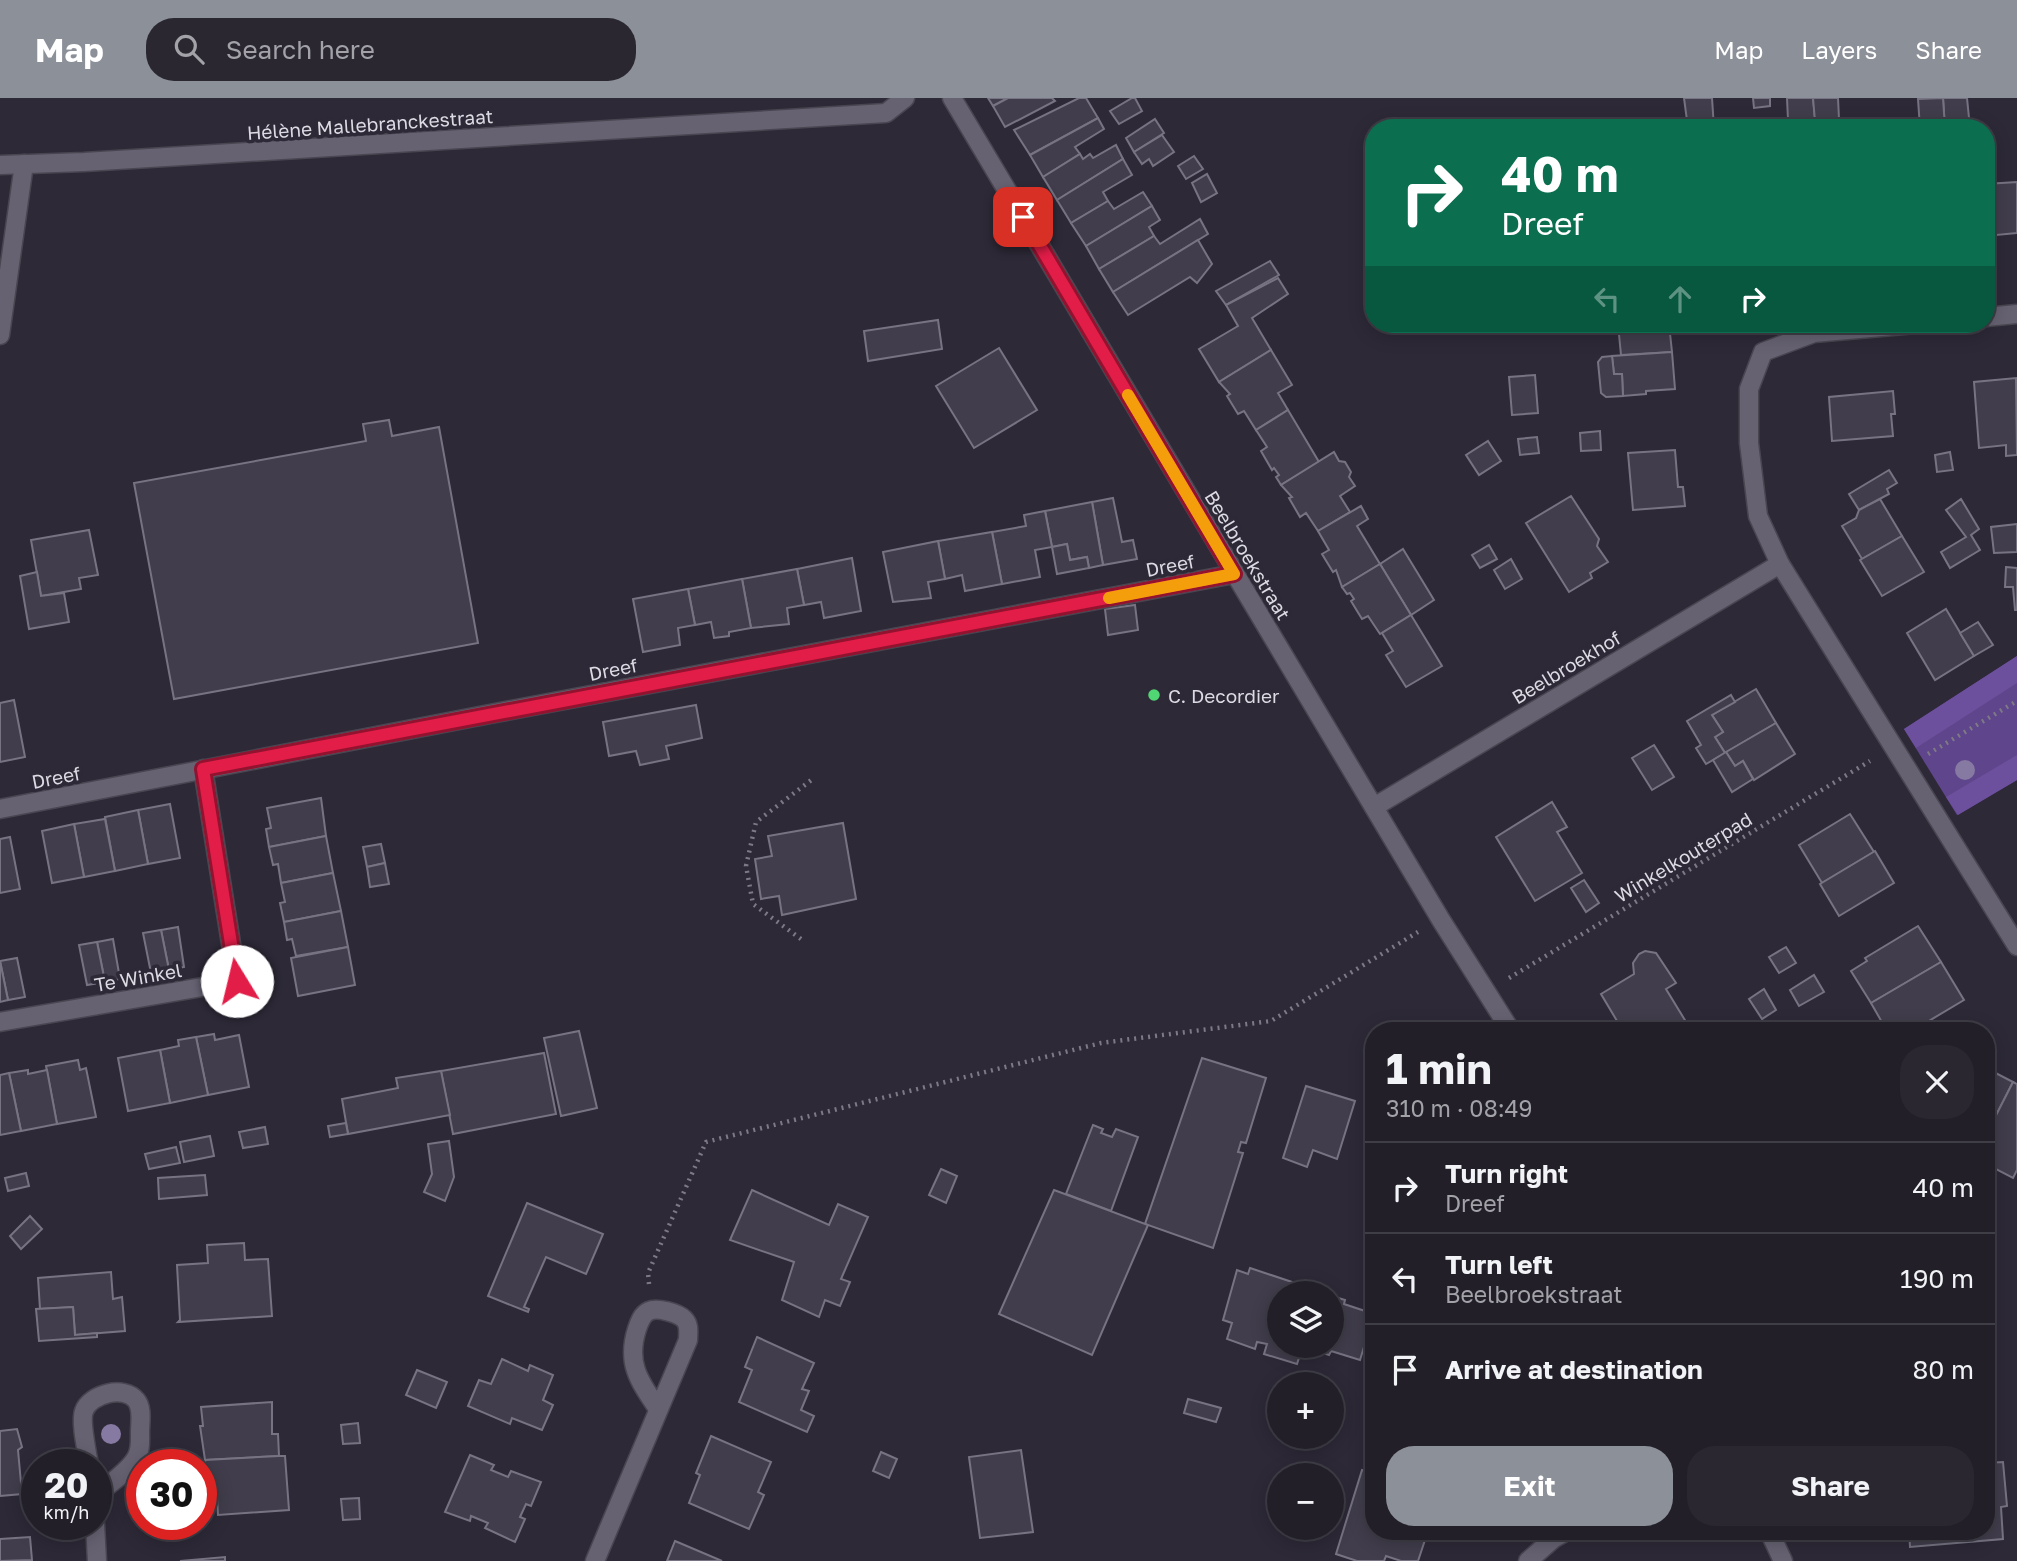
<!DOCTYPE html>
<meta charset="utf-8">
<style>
:root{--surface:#221f29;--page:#2a2731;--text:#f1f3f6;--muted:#a2a2a8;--line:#3f3d46;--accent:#8c9099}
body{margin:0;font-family:"Golos Text",sans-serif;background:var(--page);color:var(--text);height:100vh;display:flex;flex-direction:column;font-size:26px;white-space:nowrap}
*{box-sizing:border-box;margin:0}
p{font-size:23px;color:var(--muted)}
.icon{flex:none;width:38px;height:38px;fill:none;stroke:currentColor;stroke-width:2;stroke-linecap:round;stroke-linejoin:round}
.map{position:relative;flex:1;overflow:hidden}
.sheet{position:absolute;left:1365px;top:924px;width:630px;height:518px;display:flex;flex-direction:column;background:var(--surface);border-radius:28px;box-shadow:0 4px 18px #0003,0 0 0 2px var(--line)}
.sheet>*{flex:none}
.banner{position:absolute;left:1365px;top:21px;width:630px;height:214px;border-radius:28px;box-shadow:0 4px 18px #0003,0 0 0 2px var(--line);background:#0b6e4f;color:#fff;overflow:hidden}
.controls{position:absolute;left:1267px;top:1183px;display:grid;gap:14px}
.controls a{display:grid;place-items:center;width:77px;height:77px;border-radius:50%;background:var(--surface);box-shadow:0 4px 18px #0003,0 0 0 2px var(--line);font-size:35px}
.speed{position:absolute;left:21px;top:1351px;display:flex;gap:14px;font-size:35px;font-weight:700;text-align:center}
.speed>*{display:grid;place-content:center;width:91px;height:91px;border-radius:50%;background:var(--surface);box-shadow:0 4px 18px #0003,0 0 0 2px var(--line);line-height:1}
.speed small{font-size:18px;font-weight:400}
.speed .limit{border:10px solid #d22;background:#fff;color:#111}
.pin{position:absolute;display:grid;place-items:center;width:60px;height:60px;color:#fff;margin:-30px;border-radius:14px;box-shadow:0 4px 10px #0006}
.me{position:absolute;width:77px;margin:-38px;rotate:351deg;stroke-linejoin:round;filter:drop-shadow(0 0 5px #0008)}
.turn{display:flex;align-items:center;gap:24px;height:147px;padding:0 21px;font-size:32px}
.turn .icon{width:91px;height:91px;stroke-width:2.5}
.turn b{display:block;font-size:49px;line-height:60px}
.lanes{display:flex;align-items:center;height:66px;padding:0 21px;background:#0003;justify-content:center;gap:35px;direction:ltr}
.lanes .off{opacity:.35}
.round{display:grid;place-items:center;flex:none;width:74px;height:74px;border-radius:28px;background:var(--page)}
.headline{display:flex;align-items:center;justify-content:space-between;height:119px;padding:0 21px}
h1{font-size:42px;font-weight:700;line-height:52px}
.primary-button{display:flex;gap:14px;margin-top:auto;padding:14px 21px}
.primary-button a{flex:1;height:80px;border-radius:28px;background:var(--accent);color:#fff;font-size:28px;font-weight:700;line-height:80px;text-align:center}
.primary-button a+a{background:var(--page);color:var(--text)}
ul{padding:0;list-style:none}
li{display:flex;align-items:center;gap:21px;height:91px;padding:0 21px;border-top:2px solid var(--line)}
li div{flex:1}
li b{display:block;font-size:26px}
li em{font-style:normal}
header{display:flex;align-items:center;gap:42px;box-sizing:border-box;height:98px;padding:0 35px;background:var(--accent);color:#fff}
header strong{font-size:33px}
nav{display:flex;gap:38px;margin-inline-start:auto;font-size:24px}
.search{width:490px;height:63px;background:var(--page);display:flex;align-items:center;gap:18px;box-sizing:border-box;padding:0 24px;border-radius:28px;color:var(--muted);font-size:26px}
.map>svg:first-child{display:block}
</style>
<header>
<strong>Map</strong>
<div class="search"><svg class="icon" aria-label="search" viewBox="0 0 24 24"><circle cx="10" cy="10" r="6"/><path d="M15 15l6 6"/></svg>Search here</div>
<nav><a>Map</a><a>Layers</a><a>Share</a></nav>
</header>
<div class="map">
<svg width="2017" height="1463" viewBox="0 0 2017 1463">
<rect width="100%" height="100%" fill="#2d2937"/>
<!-- green -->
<path fill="#5f458b" d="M2017 558V682L1957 717 1904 631Z"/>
<!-- forest -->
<g fill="#6d509d">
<path d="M2017 558V585L1916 650 1904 631Z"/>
<path d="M2017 657V682L1958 717 1946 699Z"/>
</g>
<!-- building -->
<g fill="#413d4c" stroke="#777383" stroke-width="2">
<path d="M988 0H1008L993 8Z"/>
<path d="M1008 0H1052L1055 3 1005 29 993 8Z"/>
<path d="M1079 0H1086L1098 20 1030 57 1014 32Z"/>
<path d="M1132 0H1135L1142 13 1119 26 1110 13Z"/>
<path d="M1684 0H1712L1714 30H1688Z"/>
<path d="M1753 0H1770V8L1754 10Z"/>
<path d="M1787 0H1813L1815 21 1788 22Z"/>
<path d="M1813 0H1838L1839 21 1815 23Z"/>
<path d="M1943 0H1967L1970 30H1945Z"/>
<path d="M1943 0 1945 30H1920L1918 1Z"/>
<path d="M1098 20 1104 31 1075 49 1080 56 1043 79 1030 57Z"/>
<path d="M1155 21 1164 35 1134 54 1126 40Z"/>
<path d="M1162 37 1174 54 1153 68 1149 61 1142 66 1134 54Z"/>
<path d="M1116 47 1123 61 1057 102 1043 79 1080 56 1083 61 1090 56 1093 60Z"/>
<path d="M1194 58 1203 71 1186 81 1178 68Z"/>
<path d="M1123 61 1132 77 1103 94 1108 103 1071 125 1057 102Z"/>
<path d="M1207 76 1217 95 1201 104 1192 85Z"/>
<path d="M2017 84V135L1986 138V86Z"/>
<path d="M1143 94 1152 108 1086 148 1071 125 1108 103 1114 111Z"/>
<path d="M1152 108 1160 122 1149 129 1154 138 1099 171 1086 148Z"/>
<path d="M1200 121 1208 136 1113 194 1099 171 1154 138 1160 146Z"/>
<path d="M1198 142 1212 166 1197 185 1190 179 1128 217 1113 194Z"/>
<path d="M1270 163 1279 177 1226 207 1216 193Z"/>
<path d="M1278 180 1288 196 1252 220 1271 252 1219 284 1199 251 1238 228 1226 207Z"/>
<path d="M938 222 942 251 868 263 864 233Z"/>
<path d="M1463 226H1483L1471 235Z"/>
<path d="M1618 226H1669L1672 254 1621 257Z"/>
<path d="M999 250 1037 312 974 350 936 288Z"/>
<path d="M1271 252 1292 287 1278 295 1288 312 1256 332 1244 313 1238 316 1227 298 1230 296 1219 284Z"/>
<path d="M1672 254 1675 291 1646 293V296L1623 298 1622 276H1614L1612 258Z"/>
<path d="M1612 258 1614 276H1622L1623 298 1606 299 1601 295 1598 264 1602 259Z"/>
<path d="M1535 277 1538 315 1512 317 1509 279Z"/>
<path d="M2016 280 2017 357 2006 358V347L1979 350 1974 284Z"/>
<path d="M1893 293 1895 316H1891L1893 338 1832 343 1829 299Z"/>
<path d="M1288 312 1319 364 1281 387 1276 379 1279 377 1274 370 1272 372 1261 353 1267 349 1256 332Z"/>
<path d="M389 322 392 338 439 329 478 545 174 601 134 385 366 343 363 326Z"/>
<path d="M1600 333 1601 352 1581 353 1580 335Z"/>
<path d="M1537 339 1539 355 1520 357 1518 341Z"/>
<path d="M1488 343 1501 363 1479 377 1466 357Z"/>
<path d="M1675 352 1678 389H1683L1685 408 1633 412 1628 355Z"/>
<path d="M1334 354 1339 363 1345 364 1351 374 1349 379 1355 388 1340 398 1350 414 1318 433 1306 415 1300 419 1289 400 1292 399 1281 387Z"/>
<path d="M1950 354 1953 372 1937 374 1935 357Z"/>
<path d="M1889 372 1897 385 1887 391 1889 396 1859 412 1849 396Z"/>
<path d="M1571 398 1599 441 1597 448 1608 464 1590 475 1592 480 1569 494 1526 425Z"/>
<path d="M1113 400 1122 444 1133 442 1137 461 1103 467 1092 404Z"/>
<path d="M1880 401 1902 438 1862 461 1842 428 1856 420 1859 412Z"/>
<path d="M1961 401 1979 431 1971 437 1980 452 1950 470 1941 454 1966 439 1946 412Z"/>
<path d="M1092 404 1103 467 1089 470 1087 459 1070 462 1067 446 1052 449 1045 413Z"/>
<path d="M1361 408 1368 421 1357 428 1380 466 1342 489 1336 472 1333 474 1322 456 1329 452 1318 433Z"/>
<path d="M1045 413 1052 449 1035 452 1040 479 1002 486 992 434 1026 428 1024 417Z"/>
<path d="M2017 426V454L1994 455 1991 429Z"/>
<path d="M89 432 98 477 79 480 81 491 41 498 31 442Z"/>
<path d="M992 434 1002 486 965 493 962 477 945 481 938 443Z"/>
<path d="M1902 438 1924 474 1882 498 1860 462Z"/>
<path d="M938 443 945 481 928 484 931 500 893 504 883 454Z"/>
<path d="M1067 446 1070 462 1087 459 1089 470 1057 476 1052 449Z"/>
<path d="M1489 447 1497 461 1480 470 1472 457Z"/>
<path d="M1403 451 1434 502 1411 517 1380 466Z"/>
<path d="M852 460 861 513 824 520 821 504 804 507 797 471Z"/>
<path d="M1511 461 1522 481 1505 491 1494 472Z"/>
<path d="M1380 466 1411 517 1380 536 1368 518 1362 521 1351 503 1354 501 1350 495 1347 496 1342 489Z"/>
<path d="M2006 469 2017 470V512H2015L2013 489H2005Z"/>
<path d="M797 471 804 507 787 510 789 526 751 530 742 481Z"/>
<path d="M37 474 41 498 64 495 69 524 29 531 20 478Z"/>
<path d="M742 481 751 530 729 534V538L714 540 711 524 695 527 688 491Z"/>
<path d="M688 491 695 527 678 530 680 547 643 554 633 501Z"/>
<path d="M1135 507 1138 532 1108 537 1105 511Z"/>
<path d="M1946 511 1974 558 1935 582 1907 535Z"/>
<path d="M1411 517 1442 568 1406 589 1386 557 1393 553 1382 535Z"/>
<path d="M1978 524 1993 547 1974 558 1960 535Z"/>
<path d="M1756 591 1776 625 1725 655 1715 639 1723 634 1712 617Z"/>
<path d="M1731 597 1735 604 1712 617 1723 634 1715 639 1725 655 1706 666 1696 650 1701 647 1687 623Z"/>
<path d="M14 602 25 659 0 664V605Z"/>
<path d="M696 607 702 640 666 648 669 661 640 667 636 653 609 658 603 624Z"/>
<path d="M1776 625 1795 656 1754 682 1743 663 1735 668 1726 654Z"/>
<path d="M1654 647 1674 679 1652 692 1632 660Z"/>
<path d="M1726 654 1735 668 1743 663 1753 681 1732 694 1713 662Z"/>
<path d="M321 700 326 738 269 749 266 731 271 730 267 710Z"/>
<path d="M1552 704 1567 729 1557 734 1582 775 1535 803 1496 739Z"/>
<path d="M170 706 180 760 148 766 138 712Z"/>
<path d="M138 712 148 766 115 773 105 719Z"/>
<path d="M1850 716 1874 754 1822 785 1799 747Z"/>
<path d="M105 721 115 773 84 779 74 726Z"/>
<path d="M843 725 856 801 782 817 779 798 761 801 755 761 772 758 768 738Z"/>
<path d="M74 726 84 779 52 785 42 733Z"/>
<path d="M326 738 333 775 281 785 278 766 273 767 269 749Z"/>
<path d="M10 739 20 791 0 795V741Z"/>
<path d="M381 746 385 765 367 769 363 749Z"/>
<path d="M1875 753 1894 785 1839 818 1820 786Z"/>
<path d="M385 765 389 786 370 789 367 769Z"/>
<path d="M333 775 341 813 284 824 280 805 285 804 281 785Z"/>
<path d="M1584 782 1599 805 1586 814 1571 790Z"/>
<path d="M341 813 348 849 296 858 292 841 287 842 284 824Z"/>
<path d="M1918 828 1941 864 1871 905 1851 873 1867 863 1865 860Z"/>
<path d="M178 829 184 869 169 872 161 832Z"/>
<path d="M161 832 169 872 151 875 143 835Z"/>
<path d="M113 841 120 881 105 884 97 844Z"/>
<path d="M97 844 105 884 87 887 79 847Z"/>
<path d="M348 849 355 887 298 898 291 860Z"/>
<path d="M1786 849 1796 865 1779 875 1769 859Z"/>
<path d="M1645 853 1656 855 1676 885 1666 891 1691 932 1690 933H1623L1601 896 1634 876 1633 865 1639 856Z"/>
<path d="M17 860 25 899 8 902 0 863Z"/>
<path d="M0 863 8 902 0 904Z"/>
<path d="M1941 864 1964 902 1912 933 1907 930 1903 933H1887L1871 905Z"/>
<path d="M1814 877 1824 894 1799 908 1790 892Z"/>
<path d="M1764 891 1776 912 1762 921 1749 901Z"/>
<path d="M579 933 597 1010 561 1018 544 940Z"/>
<path d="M214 936 215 942 239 937 249 989 208 997 196 939Z"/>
<path d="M196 939 208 997 170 1005 160 952 179 948 178 942Z"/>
<path d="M160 952 170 1005 128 1013 118 960Z"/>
<path d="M544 955 556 1016 453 1036 441 973Z"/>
<path d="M1202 960 1266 980 1246 1045 1241 1044 1238 1054 1243 1055 1213 1150 1145 1126Z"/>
<path d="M78 962 80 972 86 970 96 1019 57 1026 46 968Z"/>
<path d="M1986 970 2013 984 1986 1037Z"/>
<path d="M28 972V976L47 972 57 1026 21 1033 9 975Z"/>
<path d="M441 973 450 1017 348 1036 342 1001 398 990 396 980Z"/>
<path d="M9 975 21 1033 0 1037V977Z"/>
<path d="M2013 984 2017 986V1072L2013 1080 1986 1066V1037Z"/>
<path d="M1306 988 1355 1003 1337 1061 1313 1052 1307 1069 1283 1060Z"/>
<path d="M346 1025 348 1036 330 1039 328 1028Z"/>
<path d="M1093 1027 1103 1031 1101 1035 1112 1039 1116 1031 1138 1039 1111 1113 1066 1096Z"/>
<path d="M265 1029 268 1046 243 1050 239 1034Z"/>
<path d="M210 1038 214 1058 184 1064 180 1044Z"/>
<path d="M449 1043 454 1079 445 1103 424 1094 432 1076 428 1046Z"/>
<path d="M176 1049 180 1065 149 1071 145 1056Z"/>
<path d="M941 1071 957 1078 946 1105 929 1097Z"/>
<path d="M26 1075 29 1088 8 1093 5 1080Z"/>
<path d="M205 1077 207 1097 159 1101 158 1080Z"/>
<path d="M752 1092 829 1127 838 1106 868 1119 841 1181 850 1184 840 1208 825 1202 819 1219 782 1202 794 1164 730 1142Z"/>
<path d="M1054 1092 1148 1127 1092 1257 999 1216Z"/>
<path d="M527 1105 603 1136 586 1176 546 1159 524 1209 529 1211 528 1214 488 1198Z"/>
<path d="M30 1118 42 1131 21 1151 10 1138Z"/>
<path d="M244 1145 245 1162 268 1161 272 1218 178 1224 180 1222 177 1167 208 1165 207 1147Z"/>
<path d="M1250 1170 1325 1195H1279V1248H1332V1198L1345 1202 1344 1206 1374 1216 1360 1262 1331 1253 1329 1257 1303 1248 1297 1266 1264 1256 1267 1246 1257 1244 1255 1251 1227 1241 1232 1225 1223 1222 1237 1172 1248 1176Z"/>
<path d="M111 1174 113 1201 122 1199 125 1233 75 1237 73 1209 40 1211 38 1180Z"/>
<path d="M73 1209 75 1237 97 1235V1239L39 1243 36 1211Z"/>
<path d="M757 1239 814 1265 802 1291 809 1293 801 1312 814 1318 807 1334 739 1304 752 1272 745 1269Z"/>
<path d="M502 1261 528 1273 530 1267 553 1277 543 1302 553 1307 542 1332 512 1320 510 1326 468 1308 479 1282 491 1286Z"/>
<path d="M417 1272 447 1284 436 1310 406 1297Z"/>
<path d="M1188 1301 1221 1310 1216 1324 1184 1315Z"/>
<path d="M272 1304V1336H278L279 1358 205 1362 200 1328H203L201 1309Z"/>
<path d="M358 1325 360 1345 343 1346 341 1327Z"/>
<path d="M17 1331 22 1349 18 1352 22 1396 0 1398V1333Z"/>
<path d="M711 1338 771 1364 758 1394 764 1397 749 1431 689 1405 700 1377 696 1375Z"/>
<path d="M1021 1352 1033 1434 980 1440 969 1359Z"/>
<path d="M881 1354 897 1361 889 1380 873 1373Z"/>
<path d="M470 1357 494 1367 491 1372 508 1379 511 1373 541 1384 531 1408 526 1406 520 1419 525 1421 515 1444 485 1430 488 1425 471 1418 470 1423 445 1414Z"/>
<path d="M279 1358H285L289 1412 218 1417 217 1399 206 1400 205 1362Z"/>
<path d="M2003 1364 2007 1408 2001 1409 2003 1441 1910 1449 1909 1433H1986V1365Z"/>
<path d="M1362 1372 1374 1376V1433H1428L1418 1463H1401L1386 1458 1384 1463H1357L1336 1456Z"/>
<path d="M359 1400 360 1421 343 1422 341 1401Z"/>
<path d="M30 1439 32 1462 0 1463V1441Z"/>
<path d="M675 1443 722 1463H667Z"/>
<path d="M225 1459V1463H180Z"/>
</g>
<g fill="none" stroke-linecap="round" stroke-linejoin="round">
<!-- minor casing -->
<g stroke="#494651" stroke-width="21">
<g id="minor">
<path d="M0 67 84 64 886 15 905 0"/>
<path d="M1986 219 2017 216"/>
<path d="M0 237 24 66"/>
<path d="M1780 466 2017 848"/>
<path d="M1374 709 1780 466 1758 418 1749 345V291L1763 254 1814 235 1915 226"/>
<path d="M0 711 490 616 1234 476"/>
<path d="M0 924 237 883 203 671"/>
<path d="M89 1367C87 1354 80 1323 84 1313 90 1296 124 1287 136 1302 143 1310 140 1324 140 1334 140 1343 141 1352 136 1360 128 1374 109 1386 96 1397"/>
<path d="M95 1426 97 1463"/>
<path d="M595 1463 688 1242C688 1235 690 1227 684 1221 678 1215 657 1209 649 1213 642 1216 639 1225 637 1231 626 1265 639 1283 658 1311"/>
</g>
</g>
<!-- tertiary casing -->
<g stroke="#494651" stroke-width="21">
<g id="tertiary">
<path d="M952 0 1441 822 1511 933"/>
<path d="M1769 1433 1783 1463"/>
<path d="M1528 1463 1553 1441 1567 1433"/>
</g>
</g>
<!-- path -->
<g stroke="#7d7985" stroke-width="4.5" stroke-dasharray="2 5" stroke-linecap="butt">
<path d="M1928 656 2017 603"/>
<path d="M801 841 753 806 746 768 756 724 814 680"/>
<path d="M1509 880 1870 663"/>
<path d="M649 1186 648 1175 706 1044 1101 945 1271 923 1418 834"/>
</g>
<!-- minor -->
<use href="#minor" stroke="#666272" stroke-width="18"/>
<!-- tertiary -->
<use href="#tertiary" stroke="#666272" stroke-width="18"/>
</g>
<!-- trees -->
<g fill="#8679a2">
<circle cx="1965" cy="672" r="10"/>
<circle cx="111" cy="1336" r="10"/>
</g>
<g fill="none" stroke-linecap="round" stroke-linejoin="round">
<!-- route casing -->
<g stroke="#92132f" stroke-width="18">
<path id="route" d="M237 883 203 671 1234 476 1023 119"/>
</g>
<!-- route -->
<use href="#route" stroke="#e11d48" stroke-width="12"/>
<!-- slow -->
<path stroke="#f59e0b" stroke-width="12" d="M1109 500 1234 476 1128 297"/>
</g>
<!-- markers -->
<circle fill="#51d674" stroke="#2d2937" stroke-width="2.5" cx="1154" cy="597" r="7"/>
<g text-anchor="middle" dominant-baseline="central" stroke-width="7" stroke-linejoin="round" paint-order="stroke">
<!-- street labels -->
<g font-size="19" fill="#dcdae3" stroke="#2d2937">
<text transform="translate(370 26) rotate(-4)">Hélène Mallebranckestraat</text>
<text transform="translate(1248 457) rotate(59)">Beelbroekstraat</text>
<text transform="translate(1170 467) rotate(-11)">Dreef</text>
<text transform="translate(1566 569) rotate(-31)">Beelbroekhof</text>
<text transform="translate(613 571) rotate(-11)">Dreef</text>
<text transform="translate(56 679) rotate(-11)">Dreef</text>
<text transform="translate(1683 759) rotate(-31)">Winkelkouterpad</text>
<text transform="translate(138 879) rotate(-10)">Te Winkel</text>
</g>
<!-- poi labels -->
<g font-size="19" fill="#dcdae3" stroke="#2d2937" text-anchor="start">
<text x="1168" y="597">C. Decordier</text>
</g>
</g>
</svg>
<div class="controls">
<a><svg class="icon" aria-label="layers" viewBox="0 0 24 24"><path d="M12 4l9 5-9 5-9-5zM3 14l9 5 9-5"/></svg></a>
<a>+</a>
<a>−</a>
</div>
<div class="speed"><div>20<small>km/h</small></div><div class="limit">30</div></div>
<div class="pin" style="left:1023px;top:119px;background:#d93025"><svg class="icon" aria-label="arrive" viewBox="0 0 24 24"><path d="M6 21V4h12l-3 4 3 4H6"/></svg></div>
<svg class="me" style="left:237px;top:883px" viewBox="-20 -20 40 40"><circle r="19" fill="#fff"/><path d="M0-13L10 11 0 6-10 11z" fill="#e11d48"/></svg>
<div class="banner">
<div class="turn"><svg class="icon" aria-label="right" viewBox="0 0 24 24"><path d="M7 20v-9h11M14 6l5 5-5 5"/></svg><div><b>40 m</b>Dreef</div></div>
<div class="lanes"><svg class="icon off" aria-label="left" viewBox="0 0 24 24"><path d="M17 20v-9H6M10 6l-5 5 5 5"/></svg><svg class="icon off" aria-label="ahead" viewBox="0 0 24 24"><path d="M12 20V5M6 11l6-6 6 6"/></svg><svg class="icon" aria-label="right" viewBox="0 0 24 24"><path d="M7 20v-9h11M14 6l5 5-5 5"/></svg></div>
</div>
<section class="sheet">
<div class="headline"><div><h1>1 min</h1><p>310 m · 08:49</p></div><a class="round"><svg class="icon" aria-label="close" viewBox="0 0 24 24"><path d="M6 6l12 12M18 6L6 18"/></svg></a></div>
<ul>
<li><svg class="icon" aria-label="right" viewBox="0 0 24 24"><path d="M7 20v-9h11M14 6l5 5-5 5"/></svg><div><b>Turn right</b><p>Dreef</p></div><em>40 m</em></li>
<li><svg class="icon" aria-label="left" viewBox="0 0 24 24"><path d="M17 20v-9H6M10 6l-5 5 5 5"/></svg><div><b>Turn left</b><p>Beelbroekstraat</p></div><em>190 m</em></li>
<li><svg class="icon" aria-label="arrive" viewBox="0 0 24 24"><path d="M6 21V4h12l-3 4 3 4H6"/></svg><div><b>Arrive at destination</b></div><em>80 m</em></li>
</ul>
<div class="primary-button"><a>Exit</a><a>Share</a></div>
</section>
</div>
